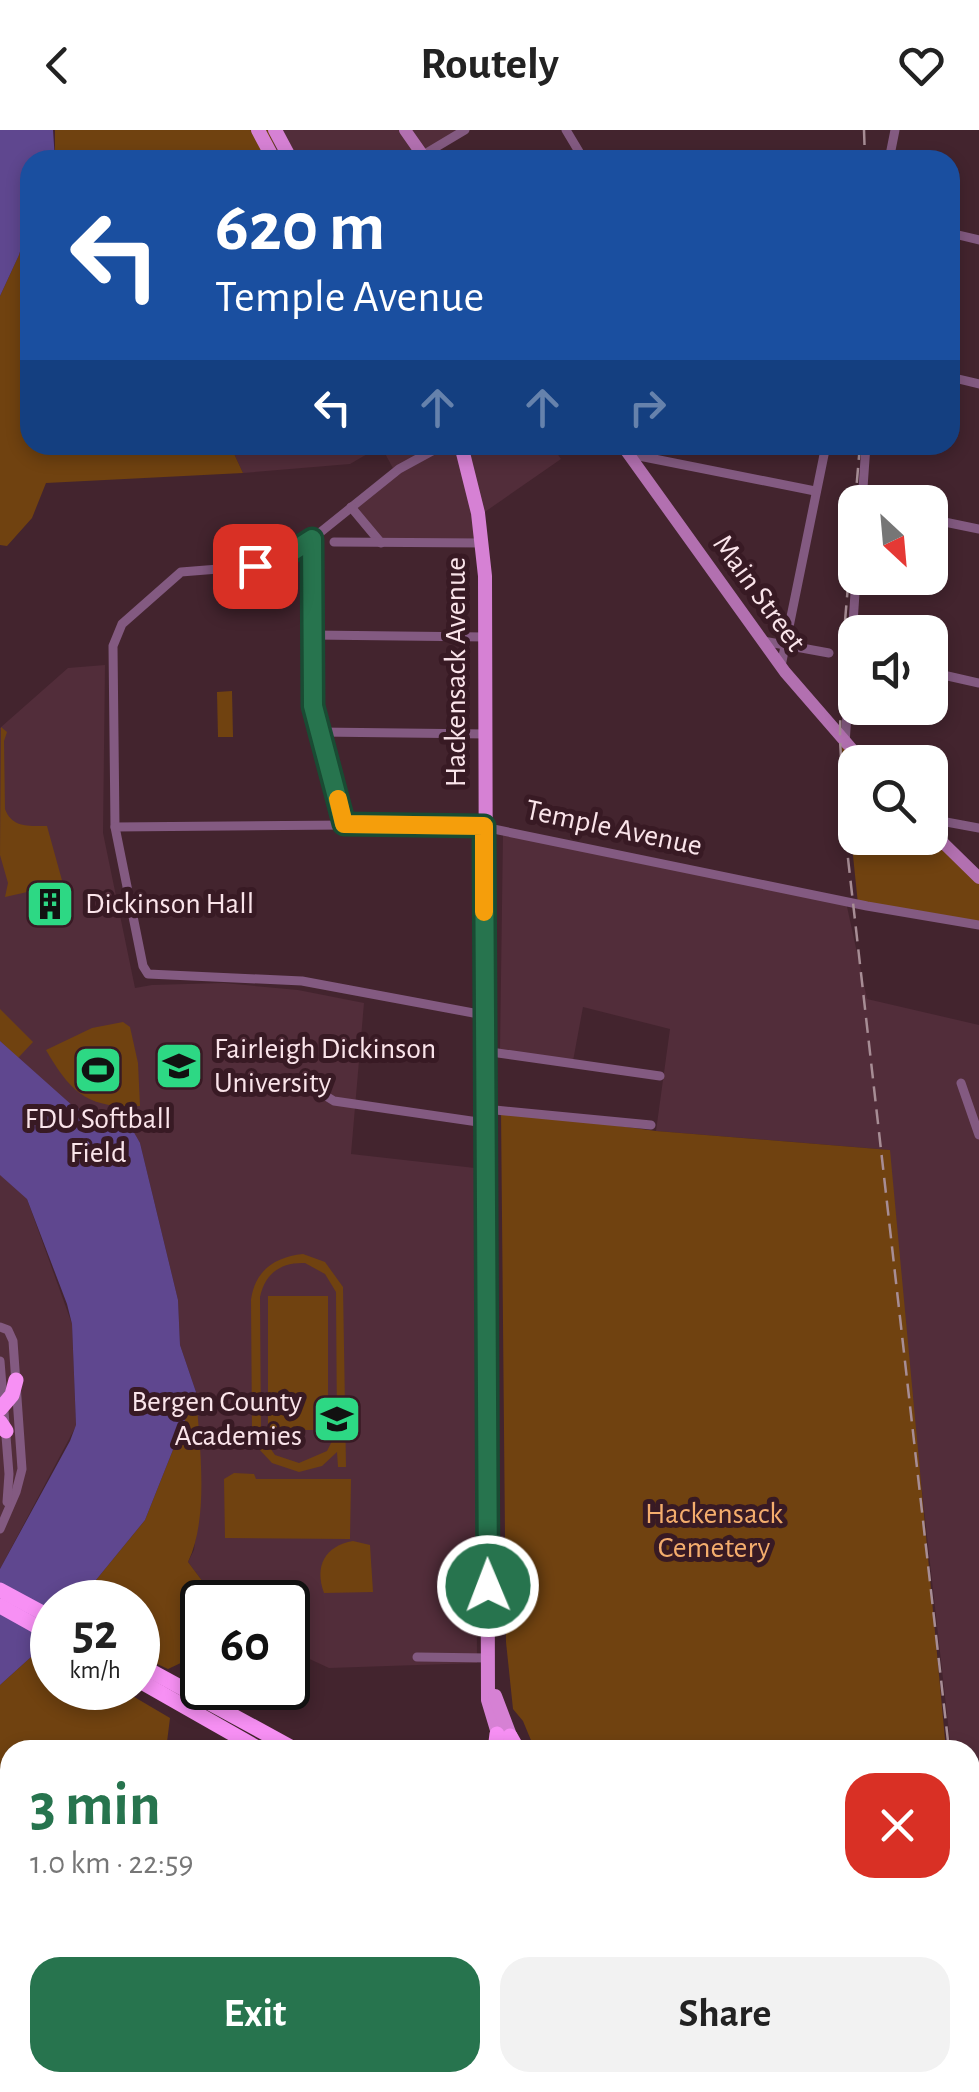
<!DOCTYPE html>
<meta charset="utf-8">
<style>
:root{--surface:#fff;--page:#f2f2f2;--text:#222;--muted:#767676;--accent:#27744e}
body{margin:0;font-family:"Alegreya Sans",sans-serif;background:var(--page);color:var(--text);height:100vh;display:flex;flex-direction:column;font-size:38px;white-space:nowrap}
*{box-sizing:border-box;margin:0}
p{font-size:32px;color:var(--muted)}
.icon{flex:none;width:55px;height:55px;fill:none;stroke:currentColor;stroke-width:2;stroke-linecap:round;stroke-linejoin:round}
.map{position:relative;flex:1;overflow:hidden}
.sheet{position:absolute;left:0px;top:1610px;width:980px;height:352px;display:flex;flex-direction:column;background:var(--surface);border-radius:30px 30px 0 0;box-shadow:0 5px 15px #0003}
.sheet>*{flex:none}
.guide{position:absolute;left:20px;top:20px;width:940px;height:305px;border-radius:30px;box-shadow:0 5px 15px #0003;background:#1a4fa0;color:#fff;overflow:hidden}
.needle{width:65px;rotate:154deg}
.controls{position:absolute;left:838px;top:355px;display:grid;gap:20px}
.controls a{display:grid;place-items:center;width:110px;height:110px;border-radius:20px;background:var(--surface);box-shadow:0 5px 15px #0003;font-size:50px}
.speed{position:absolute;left:30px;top:1450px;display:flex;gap:20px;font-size:50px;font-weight:700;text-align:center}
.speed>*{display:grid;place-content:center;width:130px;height:130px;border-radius:50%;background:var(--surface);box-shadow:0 5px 15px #0003;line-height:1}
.speed small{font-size:25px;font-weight:400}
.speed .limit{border:5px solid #111;border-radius:15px;background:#fff;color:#111}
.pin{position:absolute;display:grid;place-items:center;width:85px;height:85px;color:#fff;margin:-42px;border-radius:20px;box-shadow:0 5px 15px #0006}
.me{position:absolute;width:110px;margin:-55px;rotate:359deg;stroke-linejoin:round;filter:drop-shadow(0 0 8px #0008)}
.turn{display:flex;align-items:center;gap:35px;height:210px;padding:0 30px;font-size:45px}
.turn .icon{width:130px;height:130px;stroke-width:2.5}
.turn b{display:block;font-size:70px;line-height:85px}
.lanes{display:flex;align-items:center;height:95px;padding:0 30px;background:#0003;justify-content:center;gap:50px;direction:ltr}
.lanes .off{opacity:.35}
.round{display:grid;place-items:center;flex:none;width:105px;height:105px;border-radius:30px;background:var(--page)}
.headline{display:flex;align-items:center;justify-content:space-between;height:170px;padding:0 30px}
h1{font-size:60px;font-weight:700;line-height:75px;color:var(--accent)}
.action{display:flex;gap:20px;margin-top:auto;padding:20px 30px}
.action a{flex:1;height:115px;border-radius:30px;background:var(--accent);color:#fff;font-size:40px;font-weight:700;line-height:115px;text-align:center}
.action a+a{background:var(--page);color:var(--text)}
header{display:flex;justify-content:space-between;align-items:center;height:130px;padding:0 30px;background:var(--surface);font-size:45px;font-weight:700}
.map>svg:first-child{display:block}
</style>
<header><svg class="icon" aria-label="back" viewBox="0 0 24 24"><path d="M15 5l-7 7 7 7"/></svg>Routely<svg class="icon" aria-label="heart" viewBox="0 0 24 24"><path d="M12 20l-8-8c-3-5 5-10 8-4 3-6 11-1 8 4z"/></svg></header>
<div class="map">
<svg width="979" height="1962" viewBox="0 0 979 1962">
<rect width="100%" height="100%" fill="#43242e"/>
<!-- built -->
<g fill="#522d3a">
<path d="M265 0H465L424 25 426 30H280Z"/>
<path d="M230 315H551L561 329 479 386 483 413H381L351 377 395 342 381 316 350 334 243 343Z"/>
<path d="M105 535 103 703 135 858 152 855 223 853 298 860 364 873 351 1024 475 1038 477 1533 329 1538 288 1519V1472H218L188 1432 194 1420 201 1362 196 1262 180 1215 178 1170 140 1013 27 1069 72 1194 76 1296 0 1439V598L68 538Z"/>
<path d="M503 703 846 772 867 869 979 895V1865L970 1786V1620H951L890 1076V1020L656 1001 670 899 583 877 573 931 500 920Z"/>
<path d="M603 1952 607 1962H56L55 1953Z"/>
</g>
<!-- green -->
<g fill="#704210" fill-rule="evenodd">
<path d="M55 0H268L281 30H55Z"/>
<path d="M30 88V315H230L243 343 46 353 32 388 7 416 0 415V166L19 125Z"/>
<path d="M232 561 233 607H218L217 562Z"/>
<path d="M1 597 7 602 4 611 5 679C12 698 29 696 47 696L63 754 5 767 8 753 0 725Z"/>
<path d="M841 609 863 632H855V708H930L979 748V795L858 774Z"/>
<path d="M0 879 33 912 18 928 0 911Z"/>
<path d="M123 892 130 897 138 933 140 976C88 979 71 963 46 920L92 898Z"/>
<path d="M501 980 656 1001 890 1020 946 1620H535L523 1591 513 1579 506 1512Z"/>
<path d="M303 1124 325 1132 343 1157 346 1337H338L337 1322 322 1336 299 1342 272 1333 258 1318 252 1301 251 1170C255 1140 275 1127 303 1124ZM305 1133 325 1144 336 1162 337 1301 327 1321 299 1333 275 1325 261 1305 260 1167C265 1144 280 1132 305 1133Z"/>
<rect x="268" y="1166" width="60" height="134"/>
<path d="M196 1262C199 1312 210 1386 188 1432L218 1472H202V1523L168 1539 138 1525V1472H78L145 1390Z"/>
<path d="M234 1343 254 1344 256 1349H351L350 1409 225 1408 224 1349Z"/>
<path d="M353 1411 370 1415 373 1462 324 1463C314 1436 325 1416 353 1411Z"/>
<path d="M52 1508V1558H119L170 1588 166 1620H10V1877L0 1864V1555Z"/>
</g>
<!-- water -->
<g fill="#5f478f">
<path d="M0 0H53L55 30H30V88L19 125 0 166Z"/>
<path d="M0 911 74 977 132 999 140 1013 178 1170 180 1215 196 1262 145 1390 78 1472H52V1508L0 1555V1439L70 1311 76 1295 72 1194 67 1174 27 1069 0 1045Z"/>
<path d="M0 1864 10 1877V1952L55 1953 56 1962H4L0 1941Z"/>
</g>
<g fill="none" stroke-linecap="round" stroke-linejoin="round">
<!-- street -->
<g stroke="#835a81" stroke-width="9">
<path d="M566 0 584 30"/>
<path d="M423 25 465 0"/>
<path d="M889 30 895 0"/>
<path d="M950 103 979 110"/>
<path d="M950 247 979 254"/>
<path d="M443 315 399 339 312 409 282 428 256 436 181 442 122 494 113 516 115 697 143 836 148 844 302 851 484 885"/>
<path d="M629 324 815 361"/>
<path d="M862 372 866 315"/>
<path d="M351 377 381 413"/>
<path d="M930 389 979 399"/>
<path d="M312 409 313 576 344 693"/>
<path d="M334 412 483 413"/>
<path d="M312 505 486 507"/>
<path d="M763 511 829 523"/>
<path d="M781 536 826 315"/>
<path d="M930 542 979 553"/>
<path d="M319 602 486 604"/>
<path d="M845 614 856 448"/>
<path d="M930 689 979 698"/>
<path d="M115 697 469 694 867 776 979 795"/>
<path d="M484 921 660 946"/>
<path d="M961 953 979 1005"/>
<path d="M313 958 334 971 485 993"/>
<path d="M485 979 651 995"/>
<path d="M0 1197 8 1200 13 1211 22 1339 16 1362 0 1399"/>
<path d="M0 1231 9 1344 7 1372"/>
<path d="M417 1527 488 1528"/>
</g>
<!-- secondary -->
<g stroke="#b270b0" stroke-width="12">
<path d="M405 0 426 30"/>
<path d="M622 315 785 542 863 632"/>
<path d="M930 700 979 748"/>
</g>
<!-- primary -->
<g stroke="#d681d4" stroke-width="14">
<path d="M258 0 274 30"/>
<path d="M275 0 291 30"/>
<path d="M461 315 478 383 485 446 488 1570 503 1620"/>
<path d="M495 1566 514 1616"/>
<path d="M623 1952 627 1962"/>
<path d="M638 1952 642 1962"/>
</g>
<!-- highway -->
<g stroke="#f790f4" stroke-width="15">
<path d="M0 1279 12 1265 16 1250"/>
<path d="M0 1292 6 1301"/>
<path d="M0 1460 52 1488"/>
<path d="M0 1476 52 1505"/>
<path d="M138 1534 296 1620"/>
<path d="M138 1550 261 1620"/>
<path d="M510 1606 518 1620"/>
<path d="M495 1620 497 1604"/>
<path d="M875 1952 902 1962"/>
<path d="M916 1952 937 1962"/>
<path d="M668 1962 693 1952"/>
<path d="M709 1962 717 1952"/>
</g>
<!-- rail -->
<g stroke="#a78d95" stroke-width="2.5" stroke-dasharray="15 8" stroke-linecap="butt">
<path d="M864 0 865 30"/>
<path d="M860 315 841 538 840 609 845 702 949 1620"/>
<path d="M970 1803 979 1884"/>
</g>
</g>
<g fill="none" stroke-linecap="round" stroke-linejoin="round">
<!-- route casing -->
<g stroke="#194b33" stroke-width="25">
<path id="route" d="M255 436 282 428 312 409 313 576 344 694 484 696 488 1456"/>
</g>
<!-- route -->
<use href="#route" stroke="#27744e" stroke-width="18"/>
<!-- slow -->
<path stroke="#f59e0b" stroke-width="18" d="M338 669 344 694 484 696V782"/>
</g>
<!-- icons -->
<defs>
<g id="building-square" transform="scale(2.5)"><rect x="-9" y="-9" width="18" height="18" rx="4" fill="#2dd884" stroke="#381a24"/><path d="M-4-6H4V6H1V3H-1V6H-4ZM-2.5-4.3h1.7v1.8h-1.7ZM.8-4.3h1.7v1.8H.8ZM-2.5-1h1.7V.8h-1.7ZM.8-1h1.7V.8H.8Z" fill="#111"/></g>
<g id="university-square" transform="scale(2.5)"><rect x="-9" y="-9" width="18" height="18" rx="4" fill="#2dd884" stroke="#381a24"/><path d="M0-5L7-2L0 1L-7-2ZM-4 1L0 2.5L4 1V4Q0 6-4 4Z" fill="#111"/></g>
<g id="stadium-square" transform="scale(2.5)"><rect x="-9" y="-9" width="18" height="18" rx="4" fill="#2dd884" stroke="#381a24"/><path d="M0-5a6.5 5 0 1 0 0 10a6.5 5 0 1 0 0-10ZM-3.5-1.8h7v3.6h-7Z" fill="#111"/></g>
<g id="school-square" transform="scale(2.5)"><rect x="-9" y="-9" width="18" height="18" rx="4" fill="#2dd884" stroke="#381a24"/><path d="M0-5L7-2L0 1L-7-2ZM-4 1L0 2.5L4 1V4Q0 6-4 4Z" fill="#111"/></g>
</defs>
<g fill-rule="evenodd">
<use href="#building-square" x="50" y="774"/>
<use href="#university-square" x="179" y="936"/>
<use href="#stadium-square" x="98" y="940"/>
<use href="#school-square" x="337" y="1289"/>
</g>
<g text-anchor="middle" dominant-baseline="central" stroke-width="10" stroke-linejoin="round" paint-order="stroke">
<!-- street labels -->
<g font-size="30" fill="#fae4ea" stroke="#381a24">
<text transform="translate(759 463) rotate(54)">Main Street</text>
<text transform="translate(456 542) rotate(-90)">Hackensack Avenue</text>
<text transform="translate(614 698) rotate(12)">Temple Avenue</text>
</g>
<!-- poi labels -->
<g font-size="30" fill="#fae4ea" stroke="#381a24" text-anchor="start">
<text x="85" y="774">Dickinson Hall</text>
<text x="214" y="919">Fairleigh Dickinson<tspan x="214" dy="34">University</tspan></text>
<text x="98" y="989" text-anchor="middle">FDU Softball<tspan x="98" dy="34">Field</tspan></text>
<text x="302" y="1272" text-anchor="end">Bergen County<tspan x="302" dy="34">Academies</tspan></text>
</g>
<!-- park labels -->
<g font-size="30" fill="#f4ad6d" stroke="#381a24">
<text x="714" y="1384">Hackensack<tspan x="714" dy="34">Cemetery</tspan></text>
</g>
</g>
</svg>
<div class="controls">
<a><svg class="needle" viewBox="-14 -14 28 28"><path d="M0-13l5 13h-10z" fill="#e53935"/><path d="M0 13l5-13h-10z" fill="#767676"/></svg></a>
<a><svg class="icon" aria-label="sound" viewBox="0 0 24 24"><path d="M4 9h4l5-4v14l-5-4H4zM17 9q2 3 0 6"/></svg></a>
<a><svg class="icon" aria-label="search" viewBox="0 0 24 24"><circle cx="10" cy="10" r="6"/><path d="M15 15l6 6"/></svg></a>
</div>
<div class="speed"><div>52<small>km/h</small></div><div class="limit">60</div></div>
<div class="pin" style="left:255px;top:436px;background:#d93025"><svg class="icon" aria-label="arrive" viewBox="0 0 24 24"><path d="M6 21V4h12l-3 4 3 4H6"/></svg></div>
<svg class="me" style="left:488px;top:1456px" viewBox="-20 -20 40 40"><circle r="17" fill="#27744e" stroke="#fff" stroke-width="3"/><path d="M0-11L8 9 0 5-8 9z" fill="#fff"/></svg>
<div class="guide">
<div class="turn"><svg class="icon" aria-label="left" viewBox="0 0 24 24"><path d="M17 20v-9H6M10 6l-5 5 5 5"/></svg><div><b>620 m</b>Temple Avenue</div></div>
<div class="lanes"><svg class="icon" aria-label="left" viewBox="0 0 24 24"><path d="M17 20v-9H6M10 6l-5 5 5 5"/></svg><svg class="icon off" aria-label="ahead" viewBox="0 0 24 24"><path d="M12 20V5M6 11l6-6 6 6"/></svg><svg class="icon off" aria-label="ahead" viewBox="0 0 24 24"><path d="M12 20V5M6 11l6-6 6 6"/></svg><svg class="icon off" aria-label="right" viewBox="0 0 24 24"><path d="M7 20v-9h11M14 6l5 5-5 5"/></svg></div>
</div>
<section class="sheet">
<div class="headline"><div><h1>3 min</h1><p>1.0 km · 22:59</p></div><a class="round" style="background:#d93025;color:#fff"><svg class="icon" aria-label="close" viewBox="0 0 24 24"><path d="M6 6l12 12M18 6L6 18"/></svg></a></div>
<div class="action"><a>Exit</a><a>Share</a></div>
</section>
</div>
